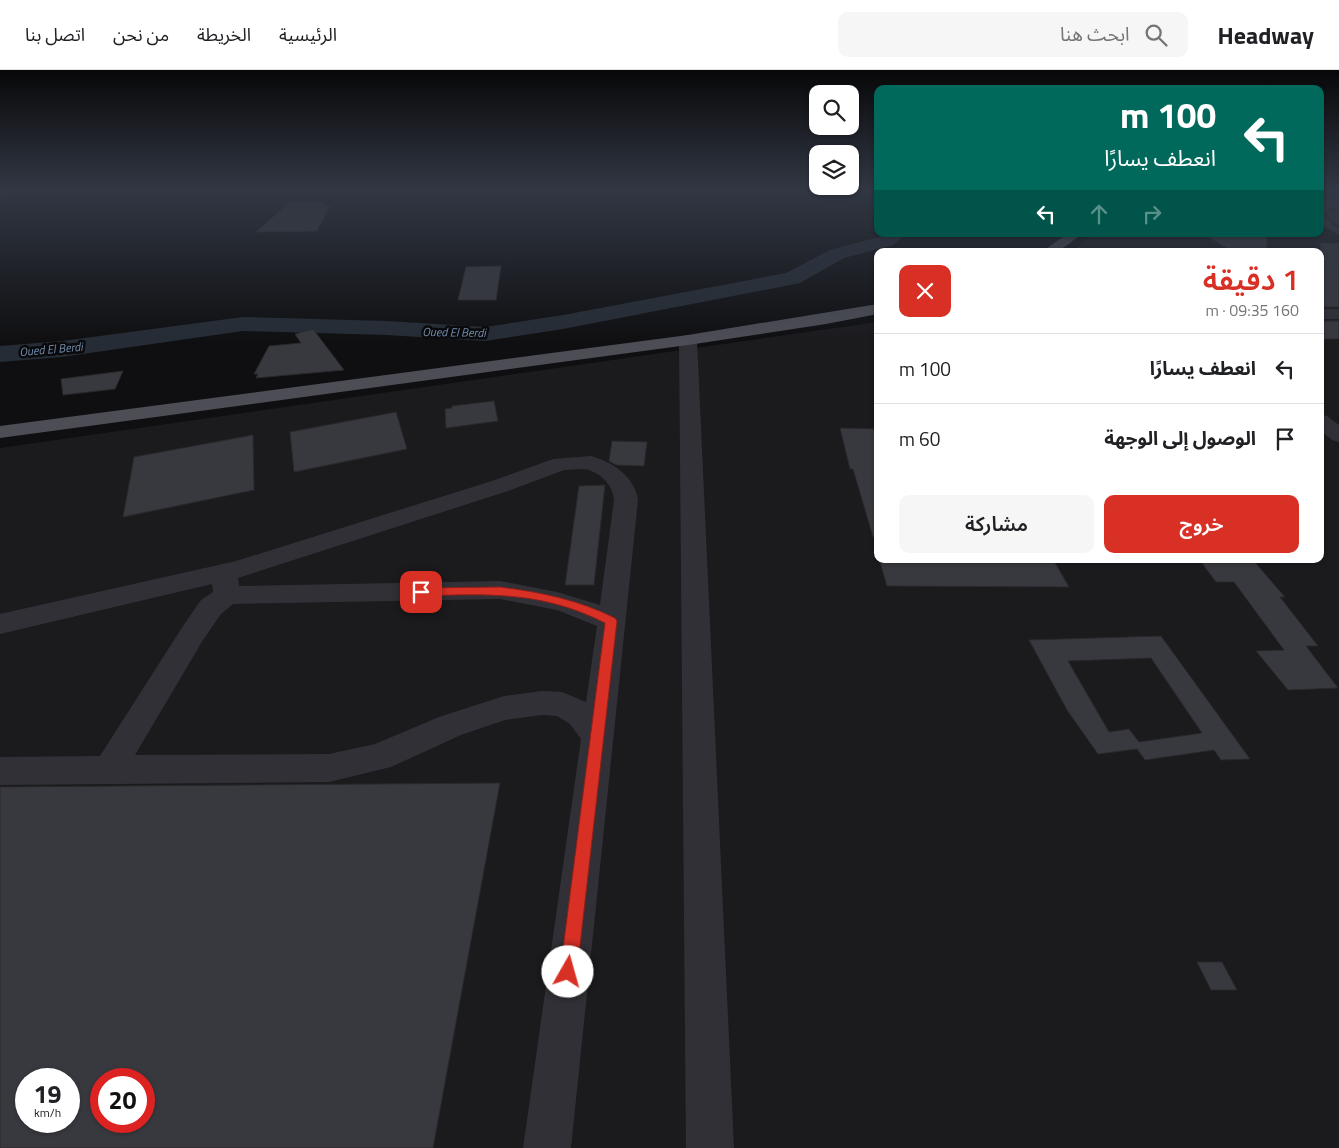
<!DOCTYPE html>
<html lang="ar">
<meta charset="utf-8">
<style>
:root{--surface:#fff;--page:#f6f6f6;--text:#202124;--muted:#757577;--line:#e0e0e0;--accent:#d93025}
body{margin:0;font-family:"Titillium Web","Noto Sans Arabic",sans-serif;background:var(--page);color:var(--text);direction:rtl;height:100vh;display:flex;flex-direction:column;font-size:19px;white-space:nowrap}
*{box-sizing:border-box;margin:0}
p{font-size:16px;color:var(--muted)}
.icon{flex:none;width:28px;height:28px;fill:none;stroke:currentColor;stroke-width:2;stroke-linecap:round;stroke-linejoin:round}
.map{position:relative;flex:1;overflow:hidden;direction:ltr}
.drawer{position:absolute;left:874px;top:178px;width:450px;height:315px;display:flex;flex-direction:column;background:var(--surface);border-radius:10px;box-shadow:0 1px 4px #0004;direction:rtl}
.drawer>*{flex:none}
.top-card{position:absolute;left:874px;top:15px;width:450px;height:152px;border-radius:10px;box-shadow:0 1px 4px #0004;direction:rtl;background:#00695c;color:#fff;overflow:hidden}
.buttons{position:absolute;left:809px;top:15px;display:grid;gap:10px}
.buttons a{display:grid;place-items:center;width:50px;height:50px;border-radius:10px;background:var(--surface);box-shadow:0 1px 4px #0004;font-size:25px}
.speed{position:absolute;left:15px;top:998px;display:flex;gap:10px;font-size:25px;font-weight:700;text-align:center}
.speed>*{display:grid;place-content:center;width:65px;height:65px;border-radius:50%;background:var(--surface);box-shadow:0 1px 4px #0004;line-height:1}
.speed small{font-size:12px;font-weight:400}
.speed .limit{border:8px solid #d22;background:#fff;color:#111}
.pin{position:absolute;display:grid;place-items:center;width:42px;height:42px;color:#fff;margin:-21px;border-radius:10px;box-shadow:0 2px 8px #0006}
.me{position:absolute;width:55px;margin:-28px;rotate:7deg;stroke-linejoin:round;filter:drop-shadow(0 0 4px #0008)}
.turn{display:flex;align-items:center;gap:18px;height:105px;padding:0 25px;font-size:22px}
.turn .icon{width:65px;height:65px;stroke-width:2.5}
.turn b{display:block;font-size:35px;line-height:42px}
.lanes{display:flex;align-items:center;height:48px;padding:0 25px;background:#0003;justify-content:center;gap:25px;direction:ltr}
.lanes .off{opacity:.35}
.round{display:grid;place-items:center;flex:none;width:52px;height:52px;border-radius:10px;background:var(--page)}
.headline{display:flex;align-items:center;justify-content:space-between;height:85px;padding:0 25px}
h1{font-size:30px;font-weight:600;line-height:38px;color:var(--accent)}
.primary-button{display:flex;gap:10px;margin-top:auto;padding:10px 25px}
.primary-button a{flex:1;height:58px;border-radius:10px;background:var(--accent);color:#fff;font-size:20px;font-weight:600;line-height:58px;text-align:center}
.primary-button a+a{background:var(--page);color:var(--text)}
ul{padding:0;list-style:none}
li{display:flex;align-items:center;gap:15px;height:70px;padding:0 25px;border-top:1px solid var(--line)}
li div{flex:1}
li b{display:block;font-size:19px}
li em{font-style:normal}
header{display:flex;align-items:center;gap:30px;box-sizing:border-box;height:70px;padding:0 25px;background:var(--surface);border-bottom:1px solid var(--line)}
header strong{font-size:24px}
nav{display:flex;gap:28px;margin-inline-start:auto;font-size:18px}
.search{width:350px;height:45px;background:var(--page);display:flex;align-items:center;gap:12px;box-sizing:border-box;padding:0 18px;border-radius:10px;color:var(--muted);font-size:19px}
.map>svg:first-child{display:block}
</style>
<header>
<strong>Headway</strong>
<div class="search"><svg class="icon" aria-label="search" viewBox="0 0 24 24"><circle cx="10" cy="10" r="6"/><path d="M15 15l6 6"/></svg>ابحث هنا</div>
<nav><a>الرئيسية</a><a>الخريطة</a><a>من نحن</a><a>اتصل بنا</a></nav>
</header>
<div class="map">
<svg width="1339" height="1078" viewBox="0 0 1339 1078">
<rect width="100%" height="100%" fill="#0f0f11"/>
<!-- built -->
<path fill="#1b1b1e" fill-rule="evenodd" d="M1320 121H1339V1078H0V378L877 252 878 489H1320V181H1073L1093 164H1320ZM26 1009H69V1051H26ZM101 1009H144V1051H101Z"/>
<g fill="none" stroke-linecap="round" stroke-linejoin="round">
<!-- river -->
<path fill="#252c35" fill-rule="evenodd" d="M883 164H905L893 175 844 188 800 213 563 259 485 271 387 265 243 261 62 287 0 292V276L62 271 243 247 387 251 485 257 563 245 786 203 830 180 879 167Z"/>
</g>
<!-- building -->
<g fill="#38393e" stroke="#29292d" fill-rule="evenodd">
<path d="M1320 129H1339V137L1328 140 1324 145 1334 156 1339 158V165L1320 154Z"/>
<path d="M290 132H326L323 135H330L317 161 256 162Z"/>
<path d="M1204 164H1267V181H1231Z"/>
<rect x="1320" y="173" width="19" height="64"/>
<path d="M501 196 496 230H458L466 197Z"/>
<rect x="1320" y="251" width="19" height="18"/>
<path d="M313 259 344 300 256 308 258 304H254L269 276 301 273 295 264Z"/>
<path d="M123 301 115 319 63 325 61 309Z"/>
<path d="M494 331 498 351 446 358 445 339 452 338V336Z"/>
<path d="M396 342 407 379 294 402 290 362Z"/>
<path d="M840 358 878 359V467H873L853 399H850Z"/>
<path d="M253 365 254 420 123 447 134 387Z"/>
<path d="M612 371 647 372 644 396 616 395 609 391Z"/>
<path d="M605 415 594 515H565L579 416Z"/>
<path d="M879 489H1053L1069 517 887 516Z"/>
<path d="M1199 489H1252L1285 527H1280L1318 576H1306L1338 618 1288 620 1256 581 1284 580 1234 512H1216Z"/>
<path d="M1161 566 1250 689 1221 690 1214 680 1145 690 1137 679 1098 684 1067 640 1029 570ZM1151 588 1202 663 1139 672 1129 659 1109 662 1068 591Z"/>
<path d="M500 713 433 1078H0V717ZM26 1009H69V1051H26ZM101 1009H144V1051H101Z"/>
<path d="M1197 892H1222L1237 920H1211Z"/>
</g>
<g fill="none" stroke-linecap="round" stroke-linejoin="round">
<!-- minor -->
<g fill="#303036" fill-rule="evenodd">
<path d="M0 121H15L0 129Z"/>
<path d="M1339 139V156L1335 155 1326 145 1328 142Z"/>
<rect x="1320" y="239" width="19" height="10"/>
<path d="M688 265 694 266 697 270 734 1078H686L679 270 682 266Z"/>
<path d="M1320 344 1327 346 1339 355V372L1332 370 1320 360Z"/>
<path d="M591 386C613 392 635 407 638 430L571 1078H523L581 669 570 654 557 646 542 645 505 650 461 665 391 697 329 712 0 715V687L100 686 183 556 201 530 213 522 212 514 0 564V544L236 491 492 411 553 389ZM564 400C571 400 582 398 589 400 603 405 613 416 614 430L600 535 557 522 500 511 239 516 238 508 508 421ZM500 529 557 540 597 556 586 632 562 622 542 621 504 626 439 647 375 674 329 684 135 685 203 570 221 544 233 534Z"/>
</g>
<!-- major -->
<g fill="#4c4d55" fill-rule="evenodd">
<path d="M1067 164H1082L1059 181H1043Z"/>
<path d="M878 234V244L826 254 688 275 0 368V356L688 265Z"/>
</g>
</g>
<!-- sky -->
<linearGradient id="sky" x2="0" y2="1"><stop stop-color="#080809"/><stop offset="0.44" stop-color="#313743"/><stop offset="1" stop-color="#313743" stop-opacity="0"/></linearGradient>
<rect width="1339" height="272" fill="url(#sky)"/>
<!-- route -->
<path fill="#d93025" stroke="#8d1f18" d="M500 517C540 522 579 530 615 548L617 551 577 902 574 908 568 910 562 908 560 902 605 553C542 521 488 524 421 526L415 522 421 518Z"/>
<g text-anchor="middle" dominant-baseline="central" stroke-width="5" stroke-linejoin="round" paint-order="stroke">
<!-- far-water labels -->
<g font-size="12" font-style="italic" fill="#738eb0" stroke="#0a0a0c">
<text transform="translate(454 262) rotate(1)">Oued El Berdi</text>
<text transform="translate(51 279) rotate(-5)">Oued El Berdi</text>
</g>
</g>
</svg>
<div class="buttons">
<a><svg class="icon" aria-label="search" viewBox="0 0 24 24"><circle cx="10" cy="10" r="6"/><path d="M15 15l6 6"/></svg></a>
<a><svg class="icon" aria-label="layers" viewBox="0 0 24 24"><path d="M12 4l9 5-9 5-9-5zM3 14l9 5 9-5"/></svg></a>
</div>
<div class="speed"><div>19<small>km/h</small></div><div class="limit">20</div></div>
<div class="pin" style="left:421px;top:522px;background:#d93025"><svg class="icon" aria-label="arrive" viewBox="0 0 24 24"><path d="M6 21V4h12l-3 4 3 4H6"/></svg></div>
<svg class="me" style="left:568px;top:902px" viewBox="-20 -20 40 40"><circle r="19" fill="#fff"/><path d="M0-13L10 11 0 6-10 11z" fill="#d93025"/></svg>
<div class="top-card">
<div class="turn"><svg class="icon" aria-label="left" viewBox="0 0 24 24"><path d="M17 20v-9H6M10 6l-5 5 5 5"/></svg><div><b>100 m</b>انعطف يسارًا</div></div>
<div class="lanes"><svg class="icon" aria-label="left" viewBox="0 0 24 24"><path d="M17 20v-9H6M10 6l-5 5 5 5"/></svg><svg class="icon off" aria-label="ahead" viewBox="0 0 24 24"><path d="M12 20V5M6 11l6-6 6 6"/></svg><svg class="icon off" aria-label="right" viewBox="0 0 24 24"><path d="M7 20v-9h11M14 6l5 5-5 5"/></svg></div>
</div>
<section class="drawer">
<div class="headline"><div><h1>1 دقيقة</h1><p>160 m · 09:35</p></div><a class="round" style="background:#d93025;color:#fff"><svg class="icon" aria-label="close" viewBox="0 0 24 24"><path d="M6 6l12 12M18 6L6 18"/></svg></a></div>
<ul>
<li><svg class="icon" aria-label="left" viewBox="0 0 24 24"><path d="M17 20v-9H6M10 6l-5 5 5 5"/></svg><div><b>انعطف يسارًا</b></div><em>100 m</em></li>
<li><svg class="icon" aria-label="arrive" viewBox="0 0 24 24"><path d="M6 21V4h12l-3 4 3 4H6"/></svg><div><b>الوصول إلى الوجهة</b></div><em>60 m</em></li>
</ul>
<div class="primary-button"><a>خروج</a><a>مشاركة</a></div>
</section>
</div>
